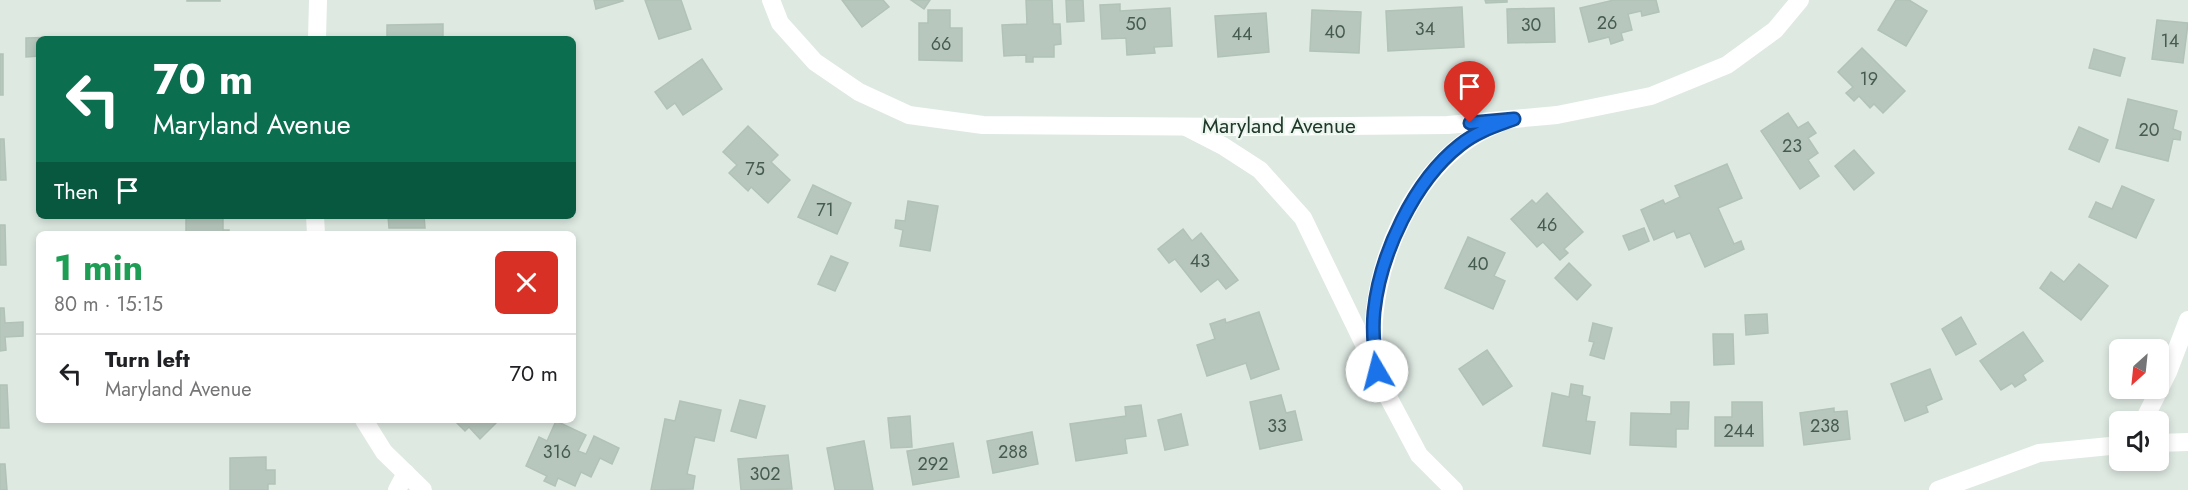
<!DOCTYPE html>
<meta charset="utf-8">
<style>
:root{--surface:#fff;--page:#f2f2f2;--text:#202124;--muted:#757577;--line:#e0e0e0}
body{margin:0;font-family:Jost,sans-serif;background:var(--page);color:var(--text);height:100vh;display:flex;flex-direction:column;font-size:22px;white-space:nowrap}
*{box-sizing:border-box;margin:0}
p{font-size:20px;color:var(--muted)}
.icon{flex:none;width:33px;height:33px;fill:none;stroke:currentColor;stroke-width:2;stroke-linecap:round;stroke-linejoin:round}
.map{position:relative;flex:1;overflow:hidden}
.drawer{position:absolute;left:36px;top:231px;width:540px;height:192px;display:flex;flex-direction:column;background:var(--surface);border-radius:9px;box-shadow:0 3px 9px #0003}
.drawer>*{flex:none}
.banner{position:absolute;left:36px;top:36px;width:540px;height:183px;border-radius:9px;box-shadow:0 3px 9px #0003;background:#0b6e4f;color:#fff;overflow:hidden}
.needle{width:39px;rotate:207deg}
.controls{position:absolute;left:2109px;top:339px;display:grid;gap:12px}
.controls a{display:grid;place-items:center;width:60px;height:60px;border-radius:9px;background:var(--surface);box-shadow:0 3px 9px #0003;font-size:30px}
.pin{position:absolute;display:grid;place-items:center;width:51px;height:51px;color:#fff;margin:-62px -26px;border-radius:50% 50% 50% 0;rotate:-45deg;box-shadow:0 0 6px #0007}
.pin .icon{rotate:45deg}
.me{position:absolute;width:66px;margin:-33px;rotate:352deg;stroke-linejoin:round;filter:drop-shadow(0 0 4px #0008)}
.turn{display:flex;align-items:center;gap:21px;height:126px;padding:0 18px;font-size:27px}
.turn .icon{width:78px;height:78px;stroke-width:2.5}
.turn b{display:block;font-size:42px;line-height:51px}
.then{display:flex;align-items:center;height:57px;padding:0 18px;background:#0003;gap:12px;font-size:22px}
.round{display:grid;place-items:center;flex:none;width:63px;height:63px;border-radius:9px;background:var(--page)}
.summary{display:flex;align-items:center;justify-content:space-between;height:102px;padding:0 18px}
h1{font-size:36px;font-weight:700;line-height:45px;color:#1e9e55}
ul{padding:0;list-style:none}
li{display:flex;align-items:center;gap:18px;height:78px;padding:0 18px;border-top:2px solid var(--line)}
li div{flex:1}
li b{display:block;font-size:22px}
li em{font-style:normal}
.map>svg:first-child{display:block}
</style>
<div class="map">
<svg width="2188" height="490" viewBox="0 0 2188 490">
<rect width="100%" height="100%" fill="#dee9e2"/>
<!-- building -->
<g fill="#b7c7bd" stroke="#b1c2b7" stroke-width="1.5">
<rect x="187" y="0" width="33" height="1"/>
<path d="M594 0H622L623 1 596 9Z"/>
<path d="M645 0H681L691 29 659 39Z"/>
<path d="M842 0H883L889 7 862 27Z"/>
<path d="M911 0H930L924 9Z"/>
<path d="M1026 0H1052L1053 24H1060L1061 44 1054 45V57H1033V62H1026V55L1004 56 1002 25 1027 24Z"/>
<path d="M1066 0H1083L1084 21 1067 22Z"/>
<path d="M1485 0H1507V2L1486 3Z"/>
<path d="M1614 0H1656L1659 12 1642 16 1641 11 1628 14 1632 30 1621 33 1623 40 1611 44 1609 37 1589 42 1580 8Z"/>
<path d="M1896 0H1909L1927 11 1906 46 1878 30Z"/>
<path d="M1120 4V11L1170 8 1172 46 1154 47 1155 53 1127 55 1126 38 1102 39 1100 5Z"/>
<path d="M1462 7 1464 47 1388 51 1386 11Z"/>
<path d="M1554 8 1555 42 1508 43 1507 9Z"/>
<path d="M928 10H950V28H962V61L919 60V23H928Z"/>
<path d="M1312 10 1361 12 1359 53 1310 51Z"/>
<path d="M1266 13 1269 52 1218 57 1215 16Z"/>
<path d="M2157 20 2188 23 2183 63 2152 59Z"/>
<path d="M443 24V39H387V25Z"/>
<path d="M61 37V39H39V56L26 57V38Z"/>
<path d="M1862 48 1905 91 1883 113 1874 104 1870 108 1859 96 1854 101 1846 93 1853 87 1838 72Z"/>
<path d="M2094 49 2125 58 2120 76 2089 68Z"/>
<rect x="0" y="54" width="3" height="41"/>
<path d="M702 59 722 89 683 115 675 103 667 109 655 92Z"/>
<path d="M2128 99 2177 111 2173 129 2181 132 2180 140 2173 139 2168 161 2116 148Z"/>
<path d="M1788 113 1798 128 1808 122 1816 133 1808 138 1818 153 1808 160 1819 176 1800 189 1761 131Z"/>
<path d="M748 126 778 155 771 162 790 180 768 203 751 187 748 191 729 173 737 165 723 152Z"/>
<path d="M2079 127 2108 140 2099 162 2069 149Z"/>
<path d="M0 139H4L6 180H0Z"/>
<path d="M1854 150 1874 173 1854 190 1835 166Z"/>
<path d="M1727 164 1742 198 1718 208 1734 244 1741 241 1744 249 1705 267 1690 233 1677 238 1674 231 1654 240 1641 210 1663 200 1665 204 1680 197 1675 186Z"/>
<path d="M813 185 851 203 837 234 798 217Z"/>
<path d="M2122 186 2154 200 2136 238 2089 217 2096 202 2112 209Z"/>
<path d="M1547 193 1583 232 1564 249 1568 253 1560 260 1543 242 1537 247 1511 219 1532 200 1536 204Z"/>
<path d="M908 201 938 206 930 251 900 246 903 230 895 228 896 220 905 221Z"/>
<path d="M388 216H424L425 228H389Z"/>
<path d="M186 217H223V230H229V234H186Z"/>
<path d="M0 225H5L6 265H0Z"/>
<path d="M1644 228 1649 241 1629 250 1623 236Z"/>
<path d="M1183 229 1192 241 1201 233 1238 280 1226 289 1218 279 1201 292 1175 259 1169 263 1158 249Z"/>
<path d="M1468 237 1505 253 1494 276 1505 281 1493 309 1445 288Z"/>
<path d="M831 256 848 263 835 291 818 284Z"/>
<path d="M1569 263 1591 285 1577 300 1555 278Z"/>
<path d="M2079 264 2108 286 2081 320 2040 288 2051 272 2064 282Z"/>
<path d="M0 308H4L5 323 23 322V336L5 337 6 350 0 351Z"/>
<path d="M1259 312 1279 369 1251 379 1246 363 1207 376 1197 345 1215 339 1210 324 1225 319 1226 323Z"/>
<path d="M1767 314 1768 333 1746 335 1745 315Z"/>
<path d="M1961 317 1976 344 1956 355 1942 329Z"/>
<path d="M1593 323 1612 328 1604 359 1590 355 1594 342 1589 341Z"/>
<path d="M2023 332 2043 361 2023 375 2026 380 2015 387 2012 383 2001 390 1980 361Z"/>
<path d="M1713 334H1733L1734 364 1714 365Z"/>
<path d="M1487 350 1512 386 1483 405 1459 369Z"/>
<path d="M1930 369 1942 399 1926 406 1928 412 1905 421 1891 384Z"/>
<path d="M1571 384 1583 386 1582 395 1590 397 1586 421 1595 422 1590 454 1543 446 1552 393 1569 397Z"/>
<path d="M0 385H7L9 428H0Z"/>
<path d="M1281 395 1286 413 1295 411 1302 440 1260 449 1250 402Z"/>
<path d="M740 400 765 406 756 438 731 431Z"/>
<path d="M680 401 721 410 714 441 695 437 687 474 695 476 693 489 651 490 665 419 675 421Z"/>
<path d="M1671 402H1689L1688 429H1676V447L1630 445 1631 413 1671 414Z"/>
<path d="M1732 402H1762L1763 446H1715V417H1732Z"/>
<path d="M1141 405 1146 436 1125 439 1127 453 1076 461 1070 424 1126 416 1125 407Z"/>
<path d="M1834 408V412L1847 411 1850 439 1804 445 1800 413Z"/>
<path d="M1181 414 1188 445 1165 450 1158 420Z"/>
<path d="M910 416 912 447 891 448 888 418Z"/>
<path d="M180 420H240V422Z"/>
<path d="M460 420H499L480 439 469 427 465 431 457 423Z"/>
<path d="M556 421 586 435 578 451 586 454 594 436 619 448 612 464 600 458 591 477 581 472 575 486 558 478 555 486 544 481 547 476 526 466 539 437 547 441Z"/>
<path d="M1032 432 1038 464 993 473 987 441Z"/>
<path d="M864 441 873 490H835L827 448Z"/>
<path d="M953 443 959 477 913 485 907 451Z"/>
<path d="M788 455 792 489 741 490 738 459Z"/>
<path d="M266 457V470H275V484H268V490H230V458Z"/>
<path d="M0 464H5L7 490H0Z"/>
</g>
<g fill="none" stroke-linecap="round" stroke-linejoin="round">
<!-- street -->
<g stroke="#fff" stroke-width="18">
<path d="M771 0 780 23 815 62 859 92 909 115 983 125 1245 127 1448 125 1557 115 1651 96 1727 65 1775 30 1800 0"/>
<path d="M317 39 318 0"/>
<path d="M1186 127 1223 146 1260 170 1303 218 1377 371 1386 393 1419 455 1454 490"/>
<path d="M315 216 316 234"/>
<path d="M1375 358C1364 274 1415 155 1498 124"/>
<path d="M364 420 384 452 423 490"/>
<path d="M2143 422 2168 372 2188 320"/>
<path d="M2158 443 2188 442"/>
<path d="M397 490 406 473"/>
<path d="M1938 490 2039 453 2120 445"/>
</g>
</g>
<g fill="none" stroke-linecap="round" stroke-linejoin="round">
<!-- route casing -->
<g stroke="#114b97" stroke-width="15">
<path id="route" d="M1377 371C1374 351 1372 332 1374 312 1380 254 1414 181 1460 145 1476 132 1495 126 1514 119L1470 123"/>
</g>
<!-- route -->
<use href="#route" stroke="#1a73e8" stroke-width="10"/>
</g>
<g text-anchor="middle" dominant-baseline="central" stroke-width="4.5" stroke-linejoin="round" paint-order="stroke">
<!-- number labels -->
<g font-size="18" fill="#465c50">
<text x="1607" y="23">26</text>
<text x="1136" y="24">50</text>
<text x="1531" y="25">30</text>
<text x="1425" y="29">34</text>
<text x="1335" y="32">40</text>
<text x="1242" y="34">44</text>
<text x="2170" y="41">14</text>
<text x="941" y="44">66</text>
<text x="1869" y="79">19</text>
<text x="2149" y="130">20</text>
<text x="1792" y="146">23</text>
<text x="755" y="169">75</text>
<text x="825" y="210">71</text>
<text x="1547" y="225">46</text>
<text x="1200" y="261">43</text>
<text x="1478" y="264">40</text>
<text x="1277" y="426">33</text>
<text x="1825" y="426">238</text>
<text x="1739" y="431">244</text>
<text x="557" y="452">316</text>
<text x="1013" y="452">288</text>
<text x="933" y="464">292</text>
<text x="765" y="474">302</text>
</g>
<!-- street labels -->
<g font-size="21" fill="#20382c" stroke="#eef6f0">
<text x="1279" y="126">Maryland Avenue</text>
</g>
</g>
</svg>
<div class="controls">
<a><svg class="needle" viewBox="-14 -14 28 28"><path d="M0-13l5 13h-10z" fill="#e53935"/><path d="M0 13l5-13h-10z" fill="#757577"/></svg></a>
<a><svg class="icon" aria-label="sound" viewBox="0 0 24 24"><path d="M4 9h4l5-4v14l-5-4H4zM17 9q2 3 0 6"/></svg></a>
</div>
<div class="pin" style="left:1470px;top:123px;background:#d93025"><svg class="icon" aria-label="arrive" viewBox="0 0 24 24"><path d="M6 21V4h12l-3 4 3 4H6"/></svg></div>
<svg class="me" style="left:1377px;top:371px" viewBox="-20 -20 40 40"><circle r="19" fill="#fff"/><path d="M0-13L10 11 0 6-10 11z" fill="#1a73e8"/></svg>
<div class="banner">
<div class="turn"><svg class="icon" aria-label="left" viewBox="0 0 24 24"><path d="M17 20v-9H6M10 6l-5 5 5 5"/></svg><div><b>70 m</b>Maryland Avenue</div></div>
<div class="then">Then<svg class="icon" aria-label="arrive" viewBox="0 0 24 24"><path d="M6 21V4h12l-3 4 3 4H6"/></svg></div>
</div>
<section class="drawer">
<div class="summary"><div><h1>1 min</h1><p>80 m · 15:15</p></div><a class="round" style="background:#d93025;color:#fff"><svg class="icon" aria-label="close" viewBox="0 0 24 24"><path d="M6 6l12 12M18 6L6 18"/></svg></a></div>
<ul>
<li><svg class="icon" aria-label="left" viewBox="0 0 24 24"><path d="M17 20v-9H6M10 6l-5 5 5 5"/></svg><div><b>Turn left</b><p>Maryland Avenue</p></div><em>70 m</em></li>
</ul>
</section>
</div>
